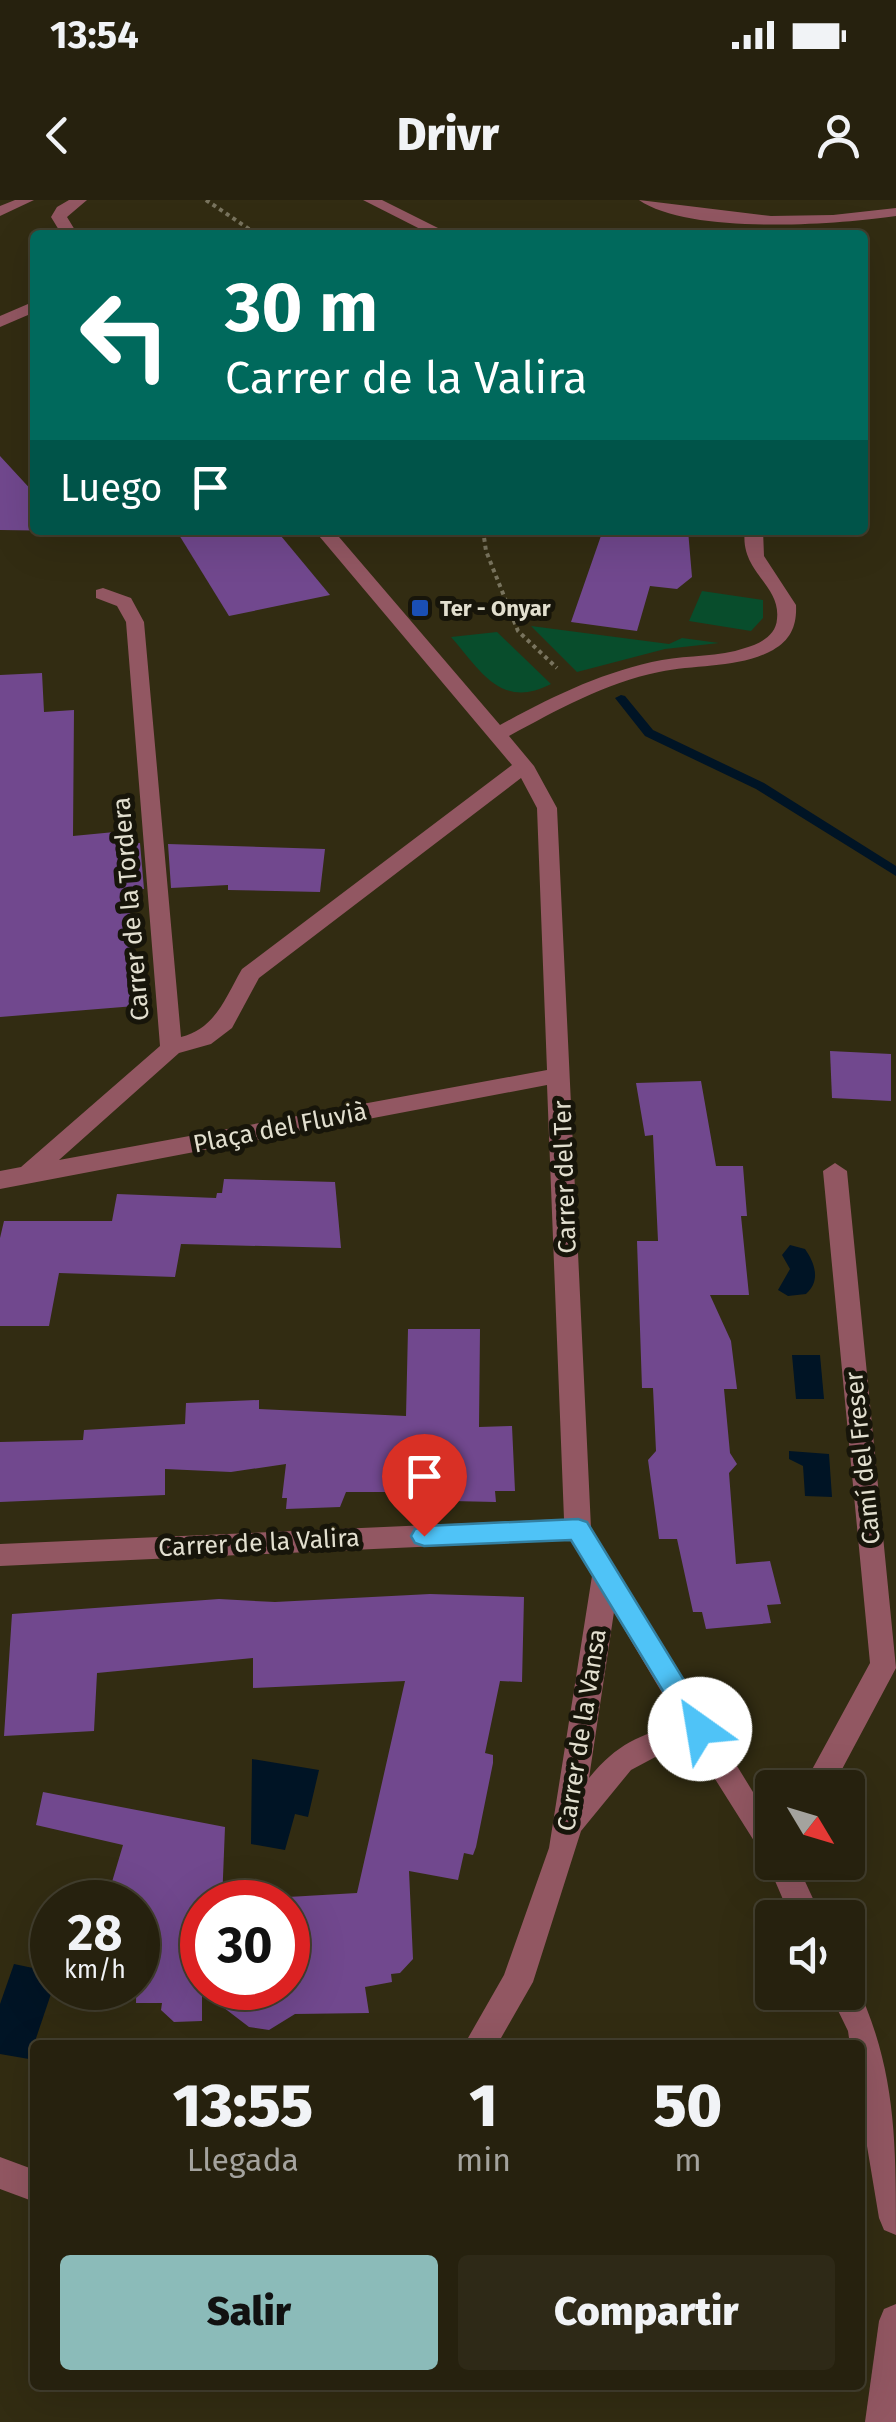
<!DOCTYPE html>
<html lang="es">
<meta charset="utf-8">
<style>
:root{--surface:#26210e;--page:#2e2917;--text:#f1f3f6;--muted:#a4a39e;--line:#423e2e;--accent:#8bbbb9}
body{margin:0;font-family:"Fira Sans",sans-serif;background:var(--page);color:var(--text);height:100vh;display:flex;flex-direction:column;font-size:38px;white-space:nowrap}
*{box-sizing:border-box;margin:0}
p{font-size:32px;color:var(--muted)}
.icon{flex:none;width:55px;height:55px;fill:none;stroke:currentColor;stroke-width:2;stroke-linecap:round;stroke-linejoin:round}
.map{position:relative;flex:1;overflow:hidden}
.details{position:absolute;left:30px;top:1840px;width:835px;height:350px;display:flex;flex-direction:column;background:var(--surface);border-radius:10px;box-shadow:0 10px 40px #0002,0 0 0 2px var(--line)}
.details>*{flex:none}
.hud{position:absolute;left:30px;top:30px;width:838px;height:305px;border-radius:10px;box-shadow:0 10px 40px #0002,0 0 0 2px var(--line);background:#00695c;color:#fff;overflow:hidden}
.needle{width:65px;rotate:128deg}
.tools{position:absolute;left:755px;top:1570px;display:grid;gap:20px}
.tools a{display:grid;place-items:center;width:110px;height:110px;border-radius:10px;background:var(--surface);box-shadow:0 10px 40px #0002,0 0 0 2px var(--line);font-size:50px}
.speed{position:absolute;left:30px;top:1680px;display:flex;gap:20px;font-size:50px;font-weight:700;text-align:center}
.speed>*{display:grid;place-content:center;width:130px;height:130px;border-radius:50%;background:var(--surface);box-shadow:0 10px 40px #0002,0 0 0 2px var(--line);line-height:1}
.speed small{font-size:25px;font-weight:400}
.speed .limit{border:15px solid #d22;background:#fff;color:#111}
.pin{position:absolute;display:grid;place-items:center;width:85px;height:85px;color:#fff;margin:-102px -42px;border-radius:50% 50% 50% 0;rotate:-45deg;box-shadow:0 0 10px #0007}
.pin .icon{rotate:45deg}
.me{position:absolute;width:110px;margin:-55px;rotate:328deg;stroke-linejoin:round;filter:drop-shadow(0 0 8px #0008)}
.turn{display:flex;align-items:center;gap:35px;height:210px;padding:0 30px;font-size:45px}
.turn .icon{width:130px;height:130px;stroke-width:2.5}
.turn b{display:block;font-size:70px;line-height:85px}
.then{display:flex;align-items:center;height:95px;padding:0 30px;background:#0003;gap:20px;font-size:38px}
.eta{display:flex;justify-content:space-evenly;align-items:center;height:170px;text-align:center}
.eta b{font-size:60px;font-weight:800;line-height:70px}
.button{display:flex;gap:20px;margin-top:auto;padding:20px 30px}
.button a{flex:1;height:115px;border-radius:10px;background:var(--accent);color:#111;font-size:40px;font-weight:800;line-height:115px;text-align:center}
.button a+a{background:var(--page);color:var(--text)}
.status{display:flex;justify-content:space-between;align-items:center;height:70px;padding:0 50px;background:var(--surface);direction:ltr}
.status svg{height:28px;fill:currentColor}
header{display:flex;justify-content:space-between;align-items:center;height:130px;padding:0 30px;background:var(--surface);font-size:45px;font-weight:800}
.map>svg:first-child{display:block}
</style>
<div class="status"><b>13:54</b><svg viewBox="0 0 49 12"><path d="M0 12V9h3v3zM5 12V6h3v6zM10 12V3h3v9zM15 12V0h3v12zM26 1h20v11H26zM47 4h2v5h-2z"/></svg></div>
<header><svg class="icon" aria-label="back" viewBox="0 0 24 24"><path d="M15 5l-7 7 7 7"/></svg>Drivr<svg class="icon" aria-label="person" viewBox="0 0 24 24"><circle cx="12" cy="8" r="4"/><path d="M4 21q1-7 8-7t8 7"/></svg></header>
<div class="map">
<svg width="896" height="2222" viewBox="0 0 896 2222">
<rect width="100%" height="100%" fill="#322c12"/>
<!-- green -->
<g fill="#084d2c">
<path d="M702 391 763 400V418L751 431 689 421Z"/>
<path d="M531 426 669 444 682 438 719 443 665 449 577 472Z"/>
<path d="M497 432 551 484C501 510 481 471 451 437Z"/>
</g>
<!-- water -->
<g fill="#001425">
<path d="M790 1045 805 1049C815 1063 821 1081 806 1094L788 1096 778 1090 790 1069 782 1055Z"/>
<path d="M792 1155H820L824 1199H796Z"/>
<path d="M789 1251 829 1254 832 1297 805 1296 803 1266 789 1259Z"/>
<path d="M252 1559 319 1570 308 1617 295 1614 285 1650 251 1644Z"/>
<path d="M14 1764 52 1772 53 1788 29 1859 0 1854V1804Z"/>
</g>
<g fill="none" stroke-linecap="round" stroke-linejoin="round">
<!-- stream -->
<path fill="#001425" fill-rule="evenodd" d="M621 495 625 496 653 530 764 583 896 666V676L756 589 645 536 615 498Z"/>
</g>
<!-- building -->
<g fill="#71488e">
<path d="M0 256 35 294V330L69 331 0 330Z"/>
<path d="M176 330H276L330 395 229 416Z"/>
<path d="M603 330H688L692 377 677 389 650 386 637 431 571 422Z"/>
<path d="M42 473 44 512 74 510 73 636 125 631 126 643H140L144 689 129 690 135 806 0 817V475Z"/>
<path d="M168 644 325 649 320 692 228 690V685L171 688Z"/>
<path d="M830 851 891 854V901L832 898Z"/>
<path d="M701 881 716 966H743L747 1016H741L749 1095H710L731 1141 737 1189H724L730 1253 737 1264 729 1273 736 1364 770 1361 781 1404 767 1405 771 1423 706 1429 702 1412H693L677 1339H659L648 1260 656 1251 653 1188H642L637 1041H658L653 935 645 936 636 883Z"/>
<path d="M224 979 335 982 341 1048 181 1044 175 1077 59 1073 49 1126H0V1038L4 1021H112L117 994 216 998 217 993H222Z"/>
<path d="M408 1129H480L479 1227 512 1226 515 1291H495L496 1302 452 1301V1292H346L340 1307 286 1309 287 1298H282L286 1264 231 1272 165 1269V1295L0 1302V1242L83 1240 84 1230 185 1224 186 1203 259 1200V1209L406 1216Z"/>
<path d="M430 1394 524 1397 522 1482 500 1481 485 1553 493 1555V1563L476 1647 473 1655 464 1653 458 1680 409 1671 413 1759 400 1773 391 1774 392 1782 365 1787 369 1813 295 1814 269 1830 249 1827 202 1791V1821L174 1822 161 1810 162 1803H136L138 1702H106L123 1645 36 1625 43 1592 225 1627 222 1702H202V1788H288V1697L357 1693 405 1481 253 1488V1458L97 1473 94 1531 4 1536 12 1414 219 1399 275 1402Z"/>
</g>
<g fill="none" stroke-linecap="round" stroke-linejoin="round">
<!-- path -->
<g stroke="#79745e" stroke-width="4" stroke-dasharray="4 4" stroke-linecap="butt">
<path d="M206 0 258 35"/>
<path d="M483 330 486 351 518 431 557 468"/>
</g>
<!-- minor -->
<g fill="#925762" fill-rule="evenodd">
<path d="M15 0H34L0 16V6Z"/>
<path d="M69 0H87L67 17 78 35H62L51 17 57 7Z"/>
<path d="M363 0H382L452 35H432Z"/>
<path d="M639 0 771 16 833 15 896 8V16C836 25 689 35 639 0Z"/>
<path d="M35 101V112L0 127V116Z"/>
<path d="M314 330H333L500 525C551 497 604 471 662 460 689 455 719 457 745 448 759 444 776 436 777 419 781 384 739 372 745 330H763L764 356 796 405C797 425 791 440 773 450 738 469 696 464 659 472 605 483 557 510 509 536L534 566 557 608 591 1328 772 1623V1662H796L822 1718H791L766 1660 693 1544 661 1554 631 1570 581 1631 533 1782 497 1845H464L504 1775 549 1648 592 1376 571 1340 0 1366V1344L564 1319 547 885 0 989V971L21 967 160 846 126 422 117 406 96 398V390L103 388 131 398 144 422 181 837C216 828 225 798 242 769L512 565ZM521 578 537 608 547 870 59 960 179 853 211 844 232 828 259 778ZM614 1412 680 1523C638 1536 618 1543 589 1578Z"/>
<path d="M835 963 847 971 896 1468 832 1588H802L870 1463 823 971Z"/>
<path d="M848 1779 855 1782C896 1867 896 1941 896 2035L884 2030 879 2018 860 1904V1845H850L848 1831 829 1792H848Z"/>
<path d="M0 1957 35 1970V2002L0 1989Z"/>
<path d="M896 2104V2222H865L879 2121 884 2109Z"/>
</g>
</g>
<!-- route -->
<path fill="#4fc3f7" stroke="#337fa1" stroke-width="2.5" d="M578 1319 587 1322 709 1521 713 1529 709 1537 700 1541 691 1537 571 1340 424 1346 415 1343 411 1336 415 1329 424 1326Z"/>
<!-- markers -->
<rect fill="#1a4fb4" stroke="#17150a" stroke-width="4" x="410" y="398" width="20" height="20" rx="5"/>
<g text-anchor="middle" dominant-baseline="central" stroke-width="10" stroke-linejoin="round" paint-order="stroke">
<!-- far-poi labels -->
<g font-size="22" font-weight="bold" fill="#e2dfcf" stroke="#17150a" text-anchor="start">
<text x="440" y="408">Ter - Onyar</text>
</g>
<!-- street labels -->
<g font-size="25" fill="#e2dfcf" stroke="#17150a">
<text transform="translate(131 709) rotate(-95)">Carrer de la Tordera</text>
<text transform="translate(280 928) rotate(-11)">Plaça del Fluvià</text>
<text transform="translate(565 977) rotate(-92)">Carrer del Ter</text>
<text transform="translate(863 1258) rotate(-96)">Camí del Freser</text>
<text transform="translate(259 1343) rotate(-3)">Carrer de la Valira</text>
<text transform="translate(582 1530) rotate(-81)">Carrer de la Vansa</text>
</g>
</g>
</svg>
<div class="tools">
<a><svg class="needle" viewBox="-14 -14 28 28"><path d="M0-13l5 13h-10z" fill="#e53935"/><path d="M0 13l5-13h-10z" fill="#a4a39e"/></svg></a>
<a><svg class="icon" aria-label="sound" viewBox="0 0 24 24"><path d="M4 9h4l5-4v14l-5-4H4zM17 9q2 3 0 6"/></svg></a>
</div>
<div class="speed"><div>28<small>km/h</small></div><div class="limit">30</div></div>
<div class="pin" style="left:424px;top:1336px;background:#d93025"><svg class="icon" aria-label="arrive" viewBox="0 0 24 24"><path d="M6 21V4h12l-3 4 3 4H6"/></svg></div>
<svg class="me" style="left:700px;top:1529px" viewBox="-20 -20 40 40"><circle r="19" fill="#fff"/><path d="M0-13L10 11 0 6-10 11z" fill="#4fc3f7"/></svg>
<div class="hud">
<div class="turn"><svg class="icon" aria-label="left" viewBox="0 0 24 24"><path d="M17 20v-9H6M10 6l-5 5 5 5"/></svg><div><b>30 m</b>Carrer de la Valira</div></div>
<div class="then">Luego<svg class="icon" aria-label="arrive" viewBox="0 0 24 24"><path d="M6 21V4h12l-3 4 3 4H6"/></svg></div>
</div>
<section class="details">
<div class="eta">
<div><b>13:55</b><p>Llegada</p></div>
<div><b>1</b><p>min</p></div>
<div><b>50</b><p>m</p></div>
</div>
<div class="button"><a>Salir</a><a>Compartir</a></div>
</section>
</div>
